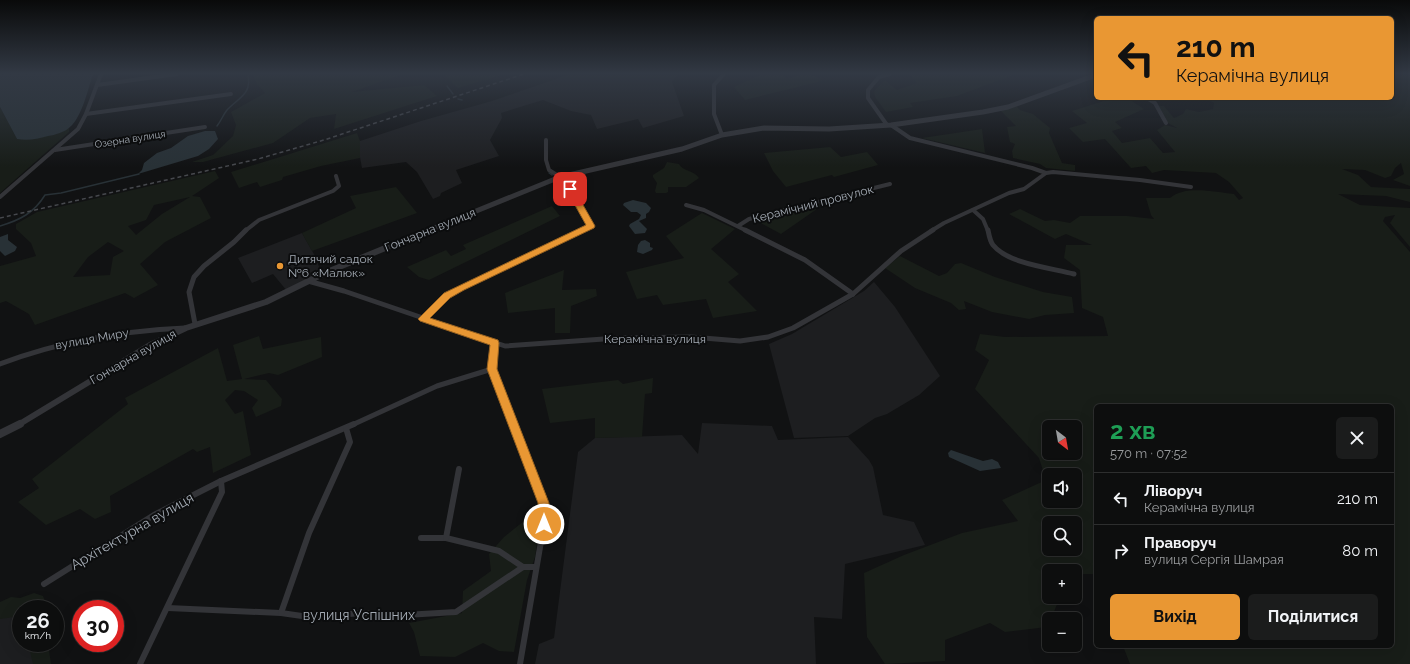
<!DOCTYPE html>
<html lang="uk">
<meta charset="utf-8">
<style>
:root{--surface:#0d0e0e;--page:#1b1c1c;--text:#f1f3f6;--muted:#9a9c9e;--line:#2d2e2e;--accent:#e99733}
body{margin:0;font-family:Raleway,sans-serif;background:var(--page);color:var(--text);height:100vh;display:flex;flex-direction:column;font-size:15px;white-space:nowrap}
*{box-sizing:border-box;margin:0}
p{font-size:13px;color:var(--muted)}
.icon{flex:none;width:22px;height:22px;fill:none;stroke:currentColor;stroke-width:2;stroke-linecap:round;stroke-linejoin:round}
.map{position:relative;flex:1;overflow:hidden}
.sheet{position:absolute;left:1094px;top:404px;width:300px;height:244px;display:flex;flex-direction:column;background:var(--surface);border-radius:6px;box-shadow:0 4px 16px #0002,0 0 0 1px var(--line)}
.sheet>*{flex:none}
.banner{position:absolute;left:1094px;top:16px;width:300px;height:84px;border-radius:6px;box-shadow:0 4px 16px #0002,0 0 0 1px var(--line);background:#e99733;color:#111;overflow:hidden}
.needle{width:26px;rotate:149deg}
.fabs{position:absolute;left:1042px;top:420px;display:grid;gap:8px}
.fabs a{display:grid;place-items:center;width:40px;height:40px;border-radius:6px;background:var(--surface);box-shadow:0 4px 16px #0002,0 0 0 1px var(--line);font-size:20px}
.speed{position:absolute;left:12px;top:600px;display:flex;gap:8px;font-size:20px;font-weight:700;text-align:center}
.speed>*{display:grid;place-content:center;width:52px;height:52px;border-radius:50%;background:var(--surface);box-shadow:0 4px 16px #0002,0 0 0 1px var(--line);line-height:1}
.speed small{font-size:10px;font-weight:400}
.speed .limit{border:6px solid #d22;background:#fff;color:#111}
.pin{position:absolute;display:grid;place-items:center;width:34px;height:34px;color:#fff;margin:-17px;border-radius:8px;box-shadow:0 2px 6px #0006}
.me{position:absolute;width:44px;margin:-22px;rotate:0deg;stroke-linejoin:round;filter:drop-shadow(0 0 3px #0008)}
.turn{display:flex;align-items:center;gap:14px;height:84px;padding:0 16px;font-size:18px}
.turn .icon{width:52px;height:52px;stroke-width:2.5}
.turn b{display:block;font-size:28px;line-height:34px}
.round{display:grid;place-items:center;flex:none;width:42px;height:42px;border-radius:6px;background:var(--page)}
.overview{display:flex;align-items:center;justify-content:space-between;height:68px;padding:0 16px}
h1{font-size:24px;font-weight:700;line-height:30px;color:#1e9e55}
.action{display:flex;gap:8px;margin-top:auto;padding:8px 16px}
.action a{flex:1;height:46px;border-radius:6px;background:var(--accent);color:#111;font-size:16px;font-weight:700;line-height:46px;text-align:center}
.action a+a{background:var(--page);color:var(--text)}
ul{padding:0;list-style:none}
li{display:flex;align-items:center;gap:12px;height:52px;padding:0 16px;border-top:1px solid var(--line)}
li div{flex:1}
li b{display:block;font-size:15px}
li em{font-style:normal}
.map>svg:first-child{display:block}
</style>
<div class="map">
<svg width="1410" height="664" viewBox="0 0 1410 664">
<rect width="100%" height="100%" fill="#111213"/>
<!-- built -->
<g fill="#1d1e20">
<path d="M570 74H678L672 82 684 116 643 128 638 119 597 129 591 115 571 111 543 100 501 113 502 118 490 140 499 156 456 170 462 183 441 193 440 196 433 199 417 172 406 162 362 168 359 152 360 141 421 121 492 101Z"/>
<path d="M302 233 315 256 322 275 287 291 273 274 252 283 238 258Z"/>
<path d="M874 282 895 307 940 376 919 395 887 414 875 418 848 436 794 438 769 344 792 334 864 291Z"/>
<path d="M702 423 772 426 778 440 848 437 869 460 873 467 883 515 914 522 925 545 845 564 842 619 814 617 816 664H535L539 644 554 638 578 452 595 438 682 435 698 454Z"/>
<path d="M21 609V643H40L45 664H0V613Z"/>
</g>
<!-- green -->
<g fill="#181d18" fill-rule="evenodd">
<path d="M253 74H403L352 92 424 85 437 96 334 129 336 114 310 118 273 143 203 162H192L213 155 233 136 236 125 231 112 265 93 257 84Z"/>
<path d="M443 74H505L458 88Z"/>
<path d="M762 74H782L787 79C803 74 808 70 822 81L745 100 734 87Z"/>
<path d="M909 74H1016L957 96 910 103 913 107 886 112 875 97 874 91 885 80 897 90 917 83Z"/>
<path d="M1392 74H1410V186L1393 180 1404 174 1401 163 1395 168 1391 176 1385 178 1365 170 1342 169 1358 175 1371 187 1410 189V202L1386 196 1338 194 1360 205 1410 208V247L1390 223 1395 215 1385 217 1383 221 1410 252V664H1130L1123 646H1392V406H1096V574H1075V571H1049V597H1060L1051 619H1049L1047 627 1005 632 990 623 945 640V661L885 664 867 637 864 573 904 555 962 533 1018 521 1002 500 1046 480 1039 458 975 389 989 360 975 350 980 334 1005 337 1108 336 1103 317 1082 308 1080 270 1064 258 1066 245H1092L1066 234 1055 239 1009 214 1020 209 1045 221 1054 220 1070 223 1080 216H1127L1154 219 1151 215 1146 198H1170C1185 185 1215 192 1234 194L1239 200 1243 198 1229 182 1216 173 1164 170 1152 173 1146 166 1131 168 1105 139 1083 142 1069 128 1087 123 1072 111 1113 98H1127L1144 109 1115 122 1122 128 1112 131 1122 143 1150 138 1163 153 1175 152 1157 130 1165 125 1177 128 1168 123 1159 106H1164L1174 118 1183 114 1186 109 1199 112 1213 109 1214 103 1205 98H1392ZM1049 427H1075V453H1049ZM1049 475H1075V501H1049ZM1049 523H1075V549H1049Z"/>
<path d="M1016 106 1020 110 1033 114 1050 128 1049 133 1062 163 1075 165V171L1046 168 1040 164 1013 158 1012 151 1015 144 1010 142 1007 127 1016 126 1001 111Z"/>
<path d="M0 107 17 139 56 134 69 128V132L0 193Z"/>
<path d="M982 129 985 153 922 138Z"/>
<path d="M357 133 360 141V158L321 166 283 177 282 180 260 187 257 182 239 188 231 172Z"/>
<path d="M830 147 841 157 867 152 878 165 834 177 832 175 786 187 773 171 764 153Z"/>
<path d="M667 162 679 164C682 171 694 170 699 178L686 187H668V192L666 193H656L655 191 657 183 653 177V175L664 168Z"/>
<path d="M215 171 219 178 192 196 200 197 211 218 165 242 140 264 158 285 134 298 125 293 35 325 29 314 6 301 0 303V266L36 256 31 243 16 229V224L37 212ZM190 197 162 214 136 235 128 226 146 220 154 205ZM108 242 124 251 113 257 110 275 73 277 88 257Z"/>
<path d="M396 187 417 213 312 251 302 233 356 208 350 196Z"/>
<path d="M827 202 781 234 755 220Z"/>
<path d="M552 206 560 216 429 280 419 277 407 267 446 250 451 256 466 249 463 245Z"/>
<path d="M702 213 735 229 711 249 739 274 728 282 757 311 713 318 706 299 663 305 657 295 637 299 626 272 684 258 666 236Z"/>
<path d="M900 256 939 276 947 273 955 264 961 263 995 277 1043 292 1072 297 1074 313 1045 315 1029 319 992 312 964 301 966 309 959 310 951 303 915 288 885 268Z"/>
<path d="M564 270 562 290 596 289 597 296 571 306 570 333H555V308L508 313 505 293Z"/>
<path d="M259 336 263 349 321 337 322 357 278 375 269 373 244 379 266 380 282 399 281 406 256 417 252 408 258 400 244 391 235 390 225 400 235 414 243 411 251 455 213 473 210 447 197 452 193 449 110 496 111 512 95 519 80 509 46 525 18 502 39 488 32 479 128 404 125 398 218 348 227 381 242 379 233 345Z"/>
<path d="M653 378 652 393 645 394 642 437 595 438V418L550 423 542 389 618 380 623 384Z"/>
<path d="M534 513 540 521 535 557 527 580 514 652 499 651 483 643 455 657 420 656 414 632 409 623 462 613 463 591 491 571 489 554 504 537Z"/>
<path d="M34 593 43 596 48 609H21V616L0 619V602L11 597 20 598Z"/>
<path d="M28 643H48L51 664H33Z"/>
</g>
<!-- water -->
<g fill="#283136">
<path d="M0 74H93C88 89 82 117 70 127 65 132 55 135 48 136 37 139 28 141 17 139L0 107Z"/>
<path d="M205 131H215L218 139 209 149 198 156 138 174 142 170 144 163 157 153 171 148 188 136Z"/>
<path d="M633 200 646 203 651 208 649 212 646 214V218L639 221 647 229 645 233 635 234 629 226 630 224 639 219 641 215 637 212H631L623 205 624 203Z"/>
<path d="M8 234V240L17 247 15 251 5 256 0 251V237Z"/>
<path d="M645 240 650 243V247L653 248 652 250 643 254 637 252 638 245 641 241Z"/>
<path d="M951 450 983 461 992 459 998 462 1001 468 980 471 949 457 948 453Z"/>
</g>
<g fill="none" stroke-linecap="round" stroke-linejoin="round">
<!-- stream -->
<g stroke="#283136" stroke-width="1.5">
<path d="M447 86 453 94"/>
<path d="M458 99 462 100"/>
<path d="M217 126C221 121 223 115 227 110 239 97 252 95 248 74"/>
<path d="M549 173 552 175"/>
<path d="M0 226C20 220 34 213 45 195L61 193 139 174"/>
</g>
<!-- minor-far2 -->
<g stroke="#333438" stroke-width="4">
<path d="M97 85 177 74"/>
<path d="M1147 98 1155 103 1166 123"/>
<path d="M86 114 231 94"/>
<path d="M887 125 868 98V90L879 77 890 74"/>
<path d="M891 125 910 138 1032 168 1046 173 1053 172 1140 180 1191 187"/>
<path d="M722 135 714 114V85L724 74"/>
<path d="M546 140V160L549 170 560 177"/>
<path d="M55 150 205 127"/>
<path d="M566 182 591 226 580 231"/>
<path d="M0 197 78 129 86 114 101 74"/>
<path d="M686 205 704 210 747 231"/>
<path d="M973 210 983 219 988 231"/>
<path d="M738 226 749 219 890 184"/>
<path d="M245 231 259 220 333 191 339 186 336 176"/>
<path d="M931 231 944 223 1009 193 1024 189 1046 173"/>
</g>
<!-- minor-far1 -->
<g stroke="#333438" stroke-width="5">
<path d="M745 230 805 260 853 294"/>
<path d="M988 230C989 235 990 241 993 245 1008 264 1052 268 1074 274"/>
<path d="M308 281 344 291 505 346 618 338 691 337 740 341 768 337 793 328 853 294 901 251 933 230"/>
<path d="M423 319 447 295 582 230"/>
<path d="M195 324 189 292 194 277 204 266 234 242 246 230"/>
<path d="M495 343 492 369 514 425"/>
<path d="M0 364C60 341 121 331 185 328"/>
<path d="M352 425 437 386 492 369"/>
</g>
<!-- minor -->
<g stroke="#333438" stroke-width="6">
<path d="M513 424 544 503V524L520 664"/>
<path d="M421 538H446L499 551 523 567"/>
<path d="M446 538 459 469"/>
<path d="M44 584 154 515 221 481 354 424"/>
<path d="M168 608 281 613 309 617 362 613 405 615 456 612 523 567H536"/>
<path d="M281 613 309 533 350 442 346 428"/>
<path d="M140 664 222 492 221 481"/>
</g>
<!-- tertiary-far2 -->
<path stroke="#333438" stroke-width="5" d="M427 231 560 177 682 149 722 135 764 128 829 129 891 125 983 112 1008 107 1096 75"/>
<!-- tertiary-far1 -->
<path stroke="#333438" stroke-width="6" d="M18 425 150 345 186 328 266 302 327 272 429 230"/>
<!-- tertiary -->
<path stroke="#333438" stroke-width="8" d="M0 434 20 424"/>
<!-- rail -->
<path stroke="#46484d" stroke-width="1.5" stroke-dasharray="4 3" stroke-linecap="butt" d="M0 218 258 159 324 140 524 74"/>
</g>
<!-- sky -->
<linearGradient id="sky" x2="0" y2="1"><stop stop-color="#090a0a"/><stop offset="0.44" stop-color="#323944"/><stop offset="1" stop-color="#323944" stop-opacity="0"/></linearGradient>
<rect width="1410" height="167" fill="url(#sky)"/>
<!-- route -->
<path fill="#e99733" stroke="#976221" d="M570 187 574 189 595 226 594 228 464 290 450 298 430 318 498 340 499 343 497 369 549 503V524L548 528 544 529 540 528 538 524V503L487 369 490 345 420 321 418 319 444 293 586 225 566 189Z"/>
<!-- markers -->
<circle fill="#e99733" stroke="#0c0d0e" stroke-width="1.5" cx="280" cy="266" r="4"/>
<g text-anchor="middle" dominant-baseline="central" stroke-width="4" stroke-linejoin="round" paint-order="stroke">
<!-- far-street labels -->
<g font-size="10" fill="#a3aab3" stroke="#0c0d0e">
<text transform="translate(130 139) rotate(-9)">Озерна вулиця</text>
</g>
<!-- street labels -->
<g font-size="12" fill="#a3aab3" stroke="#0c0d0e">
<text transform="translate(813 204) rotate(-14)">Керамічний провулок</text>
<text transform="translate(430 230) rotate(-22)">Гончарна вулиця</text>
<text transform="translate(92 339) rotate(-10)">вулиця Миру</text>
<text x="655" y="339">Керамічна вулиця</text>
<text transform="translate(133 357) rotate(-30)">Гончарна вулиця</text>
</g>
<!-- poi labels -->
<g font-size="12" fill="#a3aab3" stroke="#0c0d0e" text-anchor="start">
<text x="288" y="259">Дитячий садок<tspan x="288" dy="14">№6 «Малюк»</tspan></text>
</g>
<!-- near-street labels -->
<g font-size="14" fill="#a3aab3" stroke="#0c0d0e">
<text transform="translate(132 531) rotate(-30)">Архітектурна вулиця</text>
<text x="359" y="615">вулиця Успішних</text>
</g>
</g>
</svg>
<div class="fabs">
<a><svg class="needle" viewBox="-14 -14 28 28"><path d="M0-13l5 13h-10z" fill="#e53935"/><path d="M0 13l5-13h-10z" fill="#9a9c9e"/></svg></a>
<a><svg class="icon" aria-label="sound" viewBox="0 0 24 24"><path d="M4 9h4l5-4v14l-5-4H4zM17 9q2 3 0 6"/></svg></a>
<a><svg class="icon" aria-label="search" viewBox="0 0 24 24"><circle cx="10" cy="10" r="6"/><path d="M15 15l6 6"/></svg></a>
<a>+</a>
<a>−</a>
</div>
<div class="speed"><div>26<small>km/h</small></div><div class="limit">30</div></div>
<div class="pin" style="left:570px;top:189px;background:#d93025"><svg class="icon" aria-label="arrive" viewBox="0 0 24 24"><path d="M6 21V4h12l-3 4 3 4H6"/></svg></div>
<svg class="me" style="left:544px;top:524px" viewBox="-20 -20 40 40"><circle r="17" fill="#e99733" stroke="#fff" stroke-width="3"/><path d="M0-11L8 9 0 5-8 9z" fill="#fff"/></svg>
<div class="banner">
<div class="turn"><svg class="icon" aria-label="left" viewBox="0 0 24 24"><path d="M17 20v-9H6M10 6l-5 5 5 5"/></svg><div><b>210 m</b>Керамічна вулиця</div></div>
</div>
<section class="sheet">
<div class="overview"><div><h1>2 хв</h1><p>570 m · 07:52</p></div><a class="round"><svg class="icon" aria-label="close" viewBox="0 0 24 24"><path d="M6 6l12 12M18 6L6 18"/></svg></a></div>
<ul>
<li><svg class="icon" aria-label="left" viewBox="0 0 24 24"><path d="M17 20v-9H6M10 6l-5 5 5 5"/></svg><div><b>Ліворуч</b><p>Керамічна вулиця</p></div><em>210 m</em></li>
<li><svg class="icon" aria-label="right" viewBox="0 0 24 24"><path d="M7 20v-9h11M14 6l5 5-5 5"/></svg><div><b>Праворуч</b><p>вулиця Сергія Шамрая</p></div><em>80 m</em></li>
</ul>
<div class="action"><a>Вихід</a><a>Поділитися</a></div>
</section>
</div>
